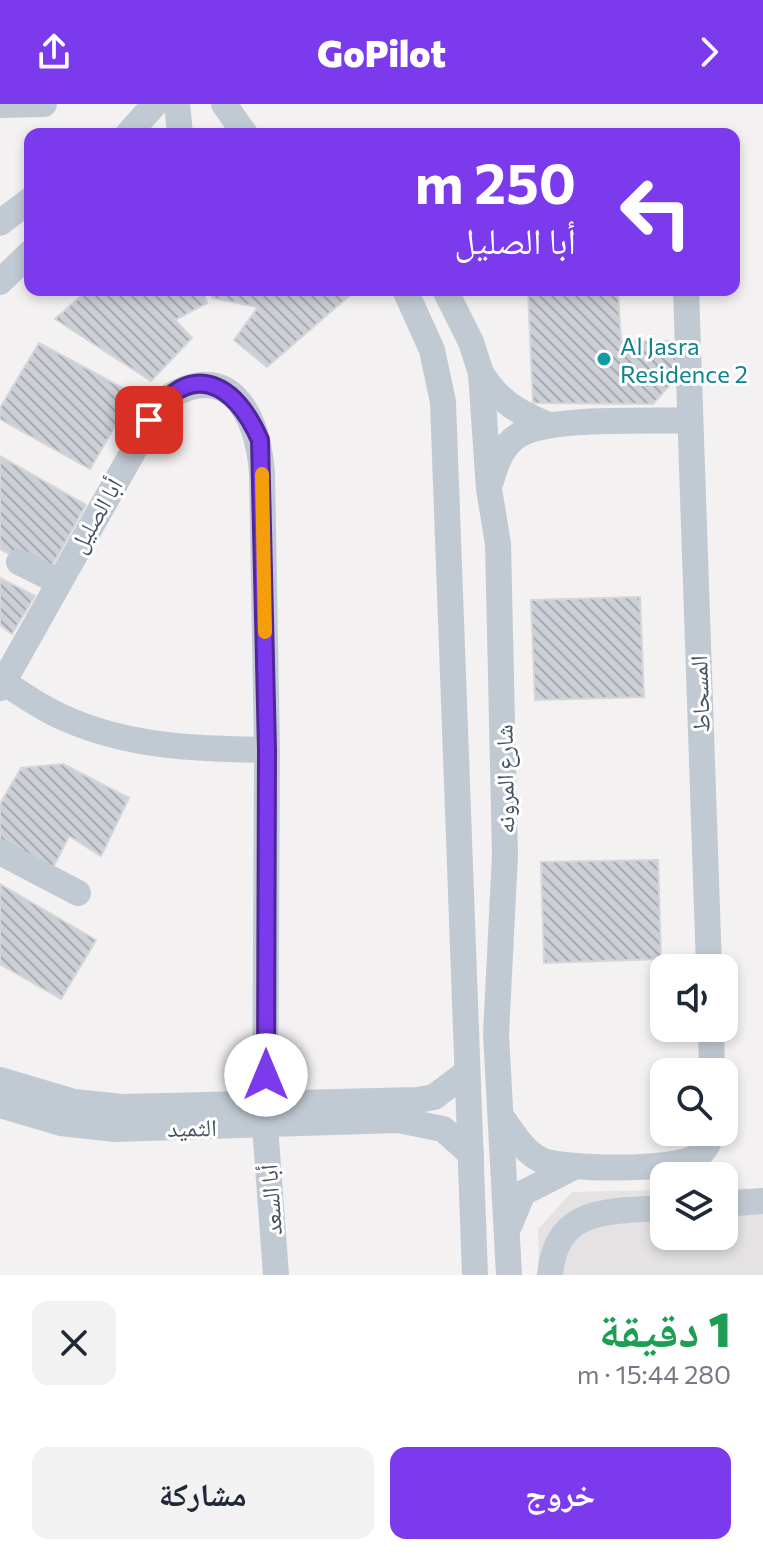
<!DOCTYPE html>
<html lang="ar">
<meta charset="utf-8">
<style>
:root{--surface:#fff;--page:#f2f2f3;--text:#1f2937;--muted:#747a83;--accent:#7c3aed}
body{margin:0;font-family:Commissioner,"Noto Naskh Arabic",sans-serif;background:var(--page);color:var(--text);direction:rtl;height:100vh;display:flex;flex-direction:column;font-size:30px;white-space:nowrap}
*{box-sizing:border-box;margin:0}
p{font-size:26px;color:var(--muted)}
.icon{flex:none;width:44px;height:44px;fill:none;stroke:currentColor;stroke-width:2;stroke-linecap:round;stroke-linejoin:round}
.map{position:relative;height:1171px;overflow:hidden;direction:ltr}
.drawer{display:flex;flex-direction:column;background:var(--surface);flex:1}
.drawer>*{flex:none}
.top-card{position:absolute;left:24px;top:24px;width:716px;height:168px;border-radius:16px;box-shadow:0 4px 12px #0003;direction:rtl;background:#7c3aed;color:#fff;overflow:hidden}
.controls{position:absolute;left:650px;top:850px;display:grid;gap:16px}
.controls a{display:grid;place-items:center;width:88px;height:88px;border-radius:16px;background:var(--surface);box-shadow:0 4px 12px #0003;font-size:40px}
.pin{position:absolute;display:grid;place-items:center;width:68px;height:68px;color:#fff;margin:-34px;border-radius:16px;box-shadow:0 4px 12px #0006}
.me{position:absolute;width:88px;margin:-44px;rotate:0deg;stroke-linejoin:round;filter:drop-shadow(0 0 6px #0008)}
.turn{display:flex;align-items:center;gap:28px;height:168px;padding:0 32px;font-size:36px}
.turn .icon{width:104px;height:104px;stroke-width:2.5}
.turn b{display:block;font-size:56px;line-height:68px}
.round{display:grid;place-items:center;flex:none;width:84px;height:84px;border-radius:16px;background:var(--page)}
.overview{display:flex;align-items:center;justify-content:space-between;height:136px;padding:0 32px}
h1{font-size:48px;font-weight:800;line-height:60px;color:#1e9e55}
.button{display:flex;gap:16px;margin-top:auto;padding:16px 32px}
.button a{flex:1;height:92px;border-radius:16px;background:var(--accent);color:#fff;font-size:32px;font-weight:800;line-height:92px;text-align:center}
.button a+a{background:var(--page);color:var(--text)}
header{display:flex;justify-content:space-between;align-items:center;height:104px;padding:0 32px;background:var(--accent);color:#fff;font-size:36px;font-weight:800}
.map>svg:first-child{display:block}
</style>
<header><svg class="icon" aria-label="forward" viewBox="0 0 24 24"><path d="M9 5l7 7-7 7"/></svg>GoPilot<svg class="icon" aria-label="share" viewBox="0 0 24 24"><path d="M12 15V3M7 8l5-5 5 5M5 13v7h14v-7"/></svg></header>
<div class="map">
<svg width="763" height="1171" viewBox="0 0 763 1171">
<defs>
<pattern id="building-back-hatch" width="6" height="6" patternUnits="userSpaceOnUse" patternTransform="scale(2)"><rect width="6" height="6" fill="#cccfd5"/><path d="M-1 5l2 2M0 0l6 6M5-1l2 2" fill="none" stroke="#a7abb0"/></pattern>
</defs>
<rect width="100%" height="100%" fill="#f3f1f1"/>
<!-- education -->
<path fill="#e4e2e3" d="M763 1084V1171H539L538 1125 572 1088 664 1086V1132H724V1085Z"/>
<!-- building -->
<g fill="url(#building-back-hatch)" stroke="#d4d6dc" stroke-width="2">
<path d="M88 186H203L207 199 175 216 192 234 151 277 55 215Z"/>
<path d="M211 186H356L267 263 234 236 258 203 212 194Z"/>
<path d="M528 186H618L621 237H676L677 273 653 300 533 299Z"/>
<path d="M39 239 134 290 90 365 0 315V304Z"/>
<path d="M0 352 86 401 47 471 0 445Z"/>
<path d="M0 474 35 492 12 530 0 521Z"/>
<path d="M640 493 644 593 535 596 531 496Z"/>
<path d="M63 660 129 694 101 752 69 732 49 772 0 746V700L21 664Z"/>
<path d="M658 756 661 855 544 859 541 758Z"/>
<path d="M0 780 96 836 61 895 0 860Z"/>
</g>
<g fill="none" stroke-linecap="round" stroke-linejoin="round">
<!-- minor -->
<g stroke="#c1cad3" stroke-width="26">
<path d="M177 0 180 30"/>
<path d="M224 0 245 30"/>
<path d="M0 1 44 0"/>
<path d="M128 30 155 0"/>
<path d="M0 119 30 96"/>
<path d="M0 178 30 149"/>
<path d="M405 186 432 246 443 298 475 1171"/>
<path d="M445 186 471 238 481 269 489 385 498 440 505 751 496 930 509 1171"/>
<path d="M686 186 709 864"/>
<path d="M481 269C498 297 519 309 549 321"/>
<path d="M491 377C496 360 502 341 519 331 551 312 650 318 690 316"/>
<path d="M19 458 57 477"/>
<path d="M3 578C22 590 41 604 62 613 127 643 197 645 267 646"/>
<path d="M0 584 161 298C227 252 257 306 262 369L267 646 265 1022 276 1171"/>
<path d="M0 748 78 789"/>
<path d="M711 924 712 968"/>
<path d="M0 976 74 998 123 1003 418 996 434 993 466 969"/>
<path d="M0 1001 61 1019 115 1025 398 1016 443 1025 471 1050"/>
<path d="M503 1015C514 1030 524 1048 541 1056 565 1066 675 1067 696 1053 706 1046 709 1039 712 1028"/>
<path d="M724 1100 763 1097"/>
<path d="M510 1120 523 1089 572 1064"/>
<path d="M550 1171C556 1102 608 1108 664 1104"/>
</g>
</g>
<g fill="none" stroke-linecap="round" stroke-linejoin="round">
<!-- route casing -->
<g stroke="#51269a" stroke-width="20">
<path id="route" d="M149 316C190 255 234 277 260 336L267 646 266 971"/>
</g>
<!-- route -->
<use href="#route" stroke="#7c3aed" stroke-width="14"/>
<!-- slow -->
<path stroke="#f59e0b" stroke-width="14" d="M262 370 265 528"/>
</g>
<!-- markers -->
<circle fill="#0f9aa8" stroke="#fff" stroke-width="3" cx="604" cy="255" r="8"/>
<g text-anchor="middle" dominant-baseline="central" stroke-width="6" stroke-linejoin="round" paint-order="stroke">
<!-- culture labels -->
<g font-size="24" fill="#0d838f" stroke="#fff" text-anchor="start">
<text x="620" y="241">Al Jasra<tspan x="620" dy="28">Residence 2</tspan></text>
</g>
<!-- street labels -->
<g font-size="24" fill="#47525f" stroke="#fff">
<text transform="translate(95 411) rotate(-60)">أبا الصليل</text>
<text transform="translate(699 590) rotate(-92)">المسحاط</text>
<text transform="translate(504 675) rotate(-91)">شارع المرونه</text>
<text transform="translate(192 1023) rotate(-1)">الثميد</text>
<text transform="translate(270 1096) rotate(-94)">أبا السعد</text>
</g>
</g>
</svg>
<div class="controls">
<a><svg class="icon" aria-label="sound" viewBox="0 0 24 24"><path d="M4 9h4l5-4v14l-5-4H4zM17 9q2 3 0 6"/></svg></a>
<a><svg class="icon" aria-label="search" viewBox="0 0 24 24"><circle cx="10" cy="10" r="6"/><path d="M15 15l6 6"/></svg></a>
<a><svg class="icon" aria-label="layers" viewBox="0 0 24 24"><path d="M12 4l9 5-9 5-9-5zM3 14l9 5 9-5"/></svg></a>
</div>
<div class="pin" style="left:149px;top:316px;background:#d93025"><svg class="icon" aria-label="arrive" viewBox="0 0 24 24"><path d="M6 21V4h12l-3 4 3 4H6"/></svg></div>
<svg class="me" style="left:266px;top:971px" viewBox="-20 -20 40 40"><circle r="19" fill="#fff"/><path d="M0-13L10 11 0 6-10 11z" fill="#7c3aed"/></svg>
<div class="top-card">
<div class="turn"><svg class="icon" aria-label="left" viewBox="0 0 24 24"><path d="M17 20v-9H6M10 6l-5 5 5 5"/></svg><div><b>250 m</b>أبا الصليل</div></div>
</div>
</div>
<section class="drawer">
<div class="overview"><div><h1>1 دقيقة</h1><p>280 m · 15:44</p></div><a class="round"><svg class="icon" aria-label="close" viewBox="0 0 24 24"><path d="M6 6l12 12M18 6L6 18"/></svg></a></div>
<div class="button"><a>خروج</a><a>مشاركة</a></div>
</section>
